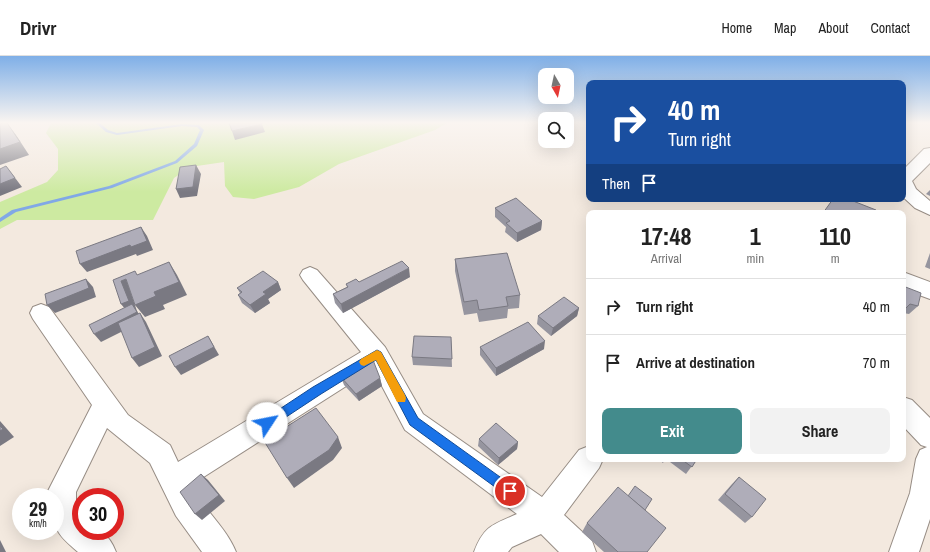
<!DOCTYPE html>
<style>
:root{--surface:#fff;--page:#f2f2f2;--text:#222;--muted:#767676;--line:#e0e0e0;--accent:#438b8c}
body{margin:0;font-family:"Archivo Narrow",sans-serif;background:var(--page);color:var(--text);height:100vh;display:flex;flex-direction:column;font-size:15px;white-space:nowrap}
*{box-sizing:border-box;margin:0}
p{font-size:13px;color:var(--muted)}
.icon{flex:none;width:22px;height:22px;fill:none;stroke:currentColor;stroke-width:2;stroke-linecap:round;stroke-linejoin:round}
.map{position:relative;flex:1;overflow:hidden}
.drawer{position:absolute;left:586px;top:154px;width:320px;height:252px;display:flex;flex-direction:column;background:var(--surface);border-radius:8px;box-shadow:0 4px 16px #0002}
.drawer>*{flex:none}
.guide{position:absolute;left:586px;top:24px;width:320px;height:122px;border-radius:8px;box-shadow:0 4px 16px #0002;background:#1a4fa0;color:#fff;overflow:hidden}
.needle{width:26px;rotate:171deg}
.buttons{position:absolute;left:538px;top:12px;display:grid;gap:8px}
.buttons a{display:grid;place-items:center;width:36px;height:36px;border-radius:8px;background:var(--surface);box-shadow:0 4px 16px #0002;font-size:20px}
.speed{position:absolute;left:12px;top:432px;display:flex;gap:8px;font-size:20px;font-weight:700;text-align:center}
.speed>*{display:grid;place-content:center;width:52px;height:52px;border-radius:50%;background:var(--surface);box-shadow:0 4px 16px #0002;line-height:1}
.speed small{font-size:10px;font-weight:400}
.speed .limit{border:6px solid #d22;background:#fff;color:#111}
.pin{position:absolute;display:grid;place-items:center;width:34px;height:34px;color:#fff;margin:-17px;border:2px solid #fff;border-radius:50%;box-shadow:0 1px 4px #0007}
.me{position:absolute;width:44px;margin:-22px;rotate:56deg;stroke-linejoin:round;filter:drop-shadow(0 0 3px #0008)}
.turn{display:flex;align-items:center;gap:14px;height:84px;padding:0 16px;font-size:18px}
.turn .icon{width:52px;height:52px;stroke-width:2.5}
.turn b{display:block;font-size:28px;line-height:34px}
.then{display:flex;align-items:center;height:38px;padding:0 16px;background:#0003;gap:8px;font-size:15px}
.eta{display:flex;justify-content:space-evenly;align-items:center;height:68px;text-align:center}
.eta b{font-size:24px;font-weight:700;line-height:28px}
.button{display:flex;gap:8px;margin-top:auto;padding:8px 16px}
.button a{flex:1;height:46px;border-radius:8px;background:var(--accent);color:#fff;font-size:16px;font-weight:700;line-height:46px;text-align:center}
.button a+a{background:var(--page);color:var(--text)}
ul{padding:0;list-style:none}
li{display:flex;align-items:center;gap:12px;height:56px;padding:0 16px;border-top:1px solid var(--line)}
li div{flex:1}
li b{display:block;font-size:15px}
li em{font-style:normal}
header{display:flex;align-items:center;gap:24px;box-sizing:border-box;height:56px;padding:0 20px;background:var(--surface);border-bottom:1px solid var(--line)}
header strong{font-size:19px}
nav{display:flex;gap:22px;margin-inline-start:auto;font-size:14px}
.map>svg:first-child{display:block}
</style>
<header>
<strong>Drivr</strong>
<nav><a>Home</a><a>Map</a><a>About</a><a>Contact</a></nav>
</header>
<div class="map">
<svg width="930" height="496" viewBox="0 0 930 496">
<rect width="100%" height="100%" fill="#f3e9df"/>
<!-- green -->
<path fill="#cdeaa1" d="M51 67H447L435 74 339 108 299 131 254 143 233 141 225 130 224 106 190 111 174 122 153 164H17L0 173V146L47 126 58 114V93L46 77Z"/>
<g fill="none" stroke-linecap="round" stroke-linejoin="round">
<!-- stream -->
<path fill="#81a8e6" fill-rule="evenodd" d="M96 67H100L108 74 117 77 182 68 199 69 204 74 197 90 177 107 112 132 16 156 0 166V162L12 154 109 130 175 105 194 88 200 74 197 71 182 70 117 79 106 76Z"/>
<!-- minor casing -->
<g stroke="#978d85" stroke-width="2">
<g id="minor">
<path d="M930 92V107L912 125 916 133 930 145V159L915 152 903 141V114L924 93Z"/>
<path d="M310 211 317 214 385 291 423 358 542 441 579 394 589 390V403H603L599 412 564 459 592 485 596 496H559L541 478 512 491 508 496H474C484 470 492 469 517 458L405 374 373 313 191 429C203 453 226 471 236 496H202L176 460 150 407 107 372 76 436V451L81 458V475C101 475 108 476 116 496H78C52 474 55 473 55 441H47L48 435 92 349 33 263 30 257 33 251 41 248 49 251 128 359 170 389 178 406 361 296 303 224 300 219 303 214Z"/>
<path d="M903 216 930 226V243L903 233Z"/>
<path d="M903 341 912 344 930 362V463L919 496H889L910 437 916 403 920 394 927 391 921 389 903 370Z"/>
</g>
</g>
<!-- minor -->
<use href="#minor" fill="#fff" fill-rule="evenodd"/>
</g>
<!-- wall -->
<g fill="#96959f">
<path d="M930 134V140L926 138Z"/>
<path d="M495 152 542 165 541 174 517 186 505 176 506 171 495 161Z"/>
<path d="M930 197V213L925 211Z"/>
<path d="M455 203 520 239 519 252 508 253 507 262 479 266 477 257 464 259 455 215Z"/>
<path d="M410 221 343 257 335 247 333 238 347 231 346 228Z"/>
<path d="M278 226 281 234 268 243 270 247 255 257 242 247 238 239 240 237 237 232Z"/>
<path d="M903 230 918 250 909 258 903 257Z"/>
<path d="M579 252 577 260 551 280 537 268 538 260Z"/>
<path d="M451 281 452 311 413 309 412 301Z"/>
<path d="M480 291 544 293 496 320 480 299Z"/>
<path d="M341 321 380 322 382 330 359 345 344 329Z"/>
<path d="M479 383 518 386 517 393 498 409 478 390Z"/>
<path d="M658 403H665L663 407Z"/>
<path d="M666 403H697L686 418Z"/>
<path d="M739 421 752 461 745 467 718 444 732 428Z"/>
<path d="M645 454 647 496H604L582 476 587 467Z"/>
</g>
<!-- shaded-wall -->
<g fill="#7a7982">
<path d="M7 67 16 79 29 99 0 109V93Z"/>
<path d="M262 68 265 76 235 84 232 75Z"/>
<path d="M196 109 201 118 197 140 180 142 176 133Z"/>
<path d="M6 110 22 131 0 140V128Z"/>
<path d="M542 165 541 174 517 186V177Z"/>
<path d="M141 171 147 180 153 194 137 200 136 198 87 216 80 208Z"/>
<path d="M169 206 177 219 187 239 163 249 165 253 145 261 135 249 154 236Z"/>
<path d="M409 212 410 221 343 257 341 248Z"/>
<path d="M86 223 93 231 96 241 55 257 47 249Z"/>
<path d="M126 223 137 255 142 263 140 257 146 266 162 300 139 311 132 302 143 265 101 286 94 278 130 259 121 248V225Z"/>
<path d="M278 226 281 234 268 243 270 247 255 257 250 249 263 236Z"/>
<path d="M579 252 577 260 551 280 553 272Z"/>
<path d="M208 280 219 299 181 319 175 311Z"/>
<path d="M545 285 544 293 496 320V312Z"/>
<path d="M380 322 382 330 359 345 356 338Z"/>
<path d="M0 365 14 381 0 390Z"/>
<path d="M338 381 342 392 333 404 294 432 287 422Z"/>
<path d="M518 386 517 393 498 409 499 402Z"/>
<path d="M201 418 208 424 225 445 202 464 195 458Z"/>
<path d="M0 484 6 496H0Z"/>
</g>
<!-- building -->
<g fill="#afadb9" stroke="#7a7982">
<path d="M4 67H7L20 86 0 93V68Z"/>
<path d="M229 67H262V68L232 75Z"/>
<path d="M196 109 193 131 176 133 180 111Z"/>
<path d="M6 110 15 122 0 128V113Z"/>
<path d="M516 142 542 165 517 177 506 167 510 165 495 152Z"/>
<path d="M833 143H848L876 154 874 157H823Z"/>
<path d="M141 171 147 185 131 191 130 189 80 208 76 195Z"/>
<path d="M507 197 520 239 506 241 508 250 479 254 477 244 464 246 455 203Z"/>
<path d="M402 205 409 212 341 248 333 238 348 231 346 228 356 223 359 226Z"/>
<path d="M169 206 179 226 154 236 156 240 135 249 126 223 121 225 129 245 121 248 113 224 135 215 137 219Z"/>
<path d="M263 215 278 226 263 236 266 238 250 249 238 239 242 236 237 232Z"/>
<path d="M86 223 89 232 47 249 45 238Z"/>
<path d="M903 230 921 237 918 250 910 248 904 254H903Z"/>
<path d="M564 241 579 252 553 272 538 260Z"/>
<path d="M132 248 137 256 94 278 89 269Z"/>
<path d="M140 257 155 291 132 302 118 267Z"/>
<path d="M528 266 545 285 496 312 480 291Z"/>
<path d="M208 280 214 291 175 311 169 300Z"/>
<path d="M414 280 451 281 452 303 412 301Z"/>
<path d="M373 304 380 322 356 338 341 321Z"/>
<path d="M316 352 338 381 329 394 287 422 264 385Z"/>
<path d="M496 367 518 386 499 402 479 383Z"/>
<path d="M0 370 3 373 0 375Z"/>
<path d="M681 403H697L692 411Z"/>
<path d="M201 418 219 439 195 458 180 436Z"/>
<path d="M739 421 766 443 752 461 725 438Z"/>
<path d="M635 430 652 443 645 454 628 440Z"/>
<path d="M618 431 666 472 647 496H618L587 467Z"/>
</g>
<!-- sky -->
<linearGradient id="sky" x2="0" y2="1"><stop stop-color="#7fafe7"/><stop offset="0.49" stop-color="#faf5f1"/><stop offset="1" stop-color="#faf5f1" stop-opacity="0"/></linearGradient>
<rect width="930" height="136" fill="url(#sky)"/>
<!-- route -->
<path fill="#1a73e8" stroke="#114b97" d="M377 294 381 296 418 362 514 431 516 435 514 439 510 441 506 439 410 369 376 304 321 338 271 371 267 372 263 371 262 367 263 364 313 331Z"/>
<!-- slow -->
<path fill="#f59e0b" d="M377 294 381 296 405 339 406 342 405 346H397L376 304 364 310 361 309 359 306 361 303Z"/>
</svg>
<div class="buttons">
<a><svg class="needle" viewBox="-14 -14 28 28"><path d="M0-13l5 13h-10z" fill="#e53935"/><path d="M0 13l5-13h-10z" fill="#767676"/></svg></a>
<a><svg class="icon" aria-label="search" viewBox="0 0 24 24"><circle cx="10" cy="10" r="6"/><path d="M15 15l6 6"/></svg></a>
</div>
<div class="speed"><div>29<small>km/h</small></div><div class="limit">30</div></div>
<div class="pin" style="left:510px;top:435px;background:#d93025"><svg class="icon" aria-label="arrive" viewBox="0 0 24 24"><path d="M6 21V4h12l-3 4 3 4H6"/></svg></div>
<svg class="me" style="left:267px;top:367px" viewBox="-20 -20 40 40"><circle r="19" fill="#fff"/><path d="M0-13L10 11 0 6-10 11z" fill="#1a73e8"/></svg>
<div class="guide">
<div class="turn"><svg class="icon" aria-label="right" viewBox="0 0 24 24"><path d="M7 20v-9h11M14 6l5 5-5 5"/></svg><div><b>40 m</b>Turn right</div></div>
<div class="then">Then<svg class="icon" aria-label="arrive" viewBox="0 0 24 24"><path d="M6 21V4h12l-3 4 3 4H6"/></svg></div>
</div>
<section class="drawer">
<div class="eta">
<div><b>17:48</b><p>Arrival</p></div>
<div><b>1</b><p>min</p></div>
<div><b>110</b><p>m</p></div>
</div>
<ul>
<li><svg class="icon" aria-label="right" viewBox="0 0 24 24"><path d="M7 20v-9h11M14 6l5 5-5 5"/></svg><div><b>Turn right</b></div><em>40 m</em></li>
<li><svg class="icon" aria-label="arrive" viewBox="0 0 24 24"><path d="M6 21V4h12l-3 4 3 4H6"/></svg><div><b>Arrive at destination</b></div><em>70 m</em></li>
</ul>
<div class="button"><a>Exit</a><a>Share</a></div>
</section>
</div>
